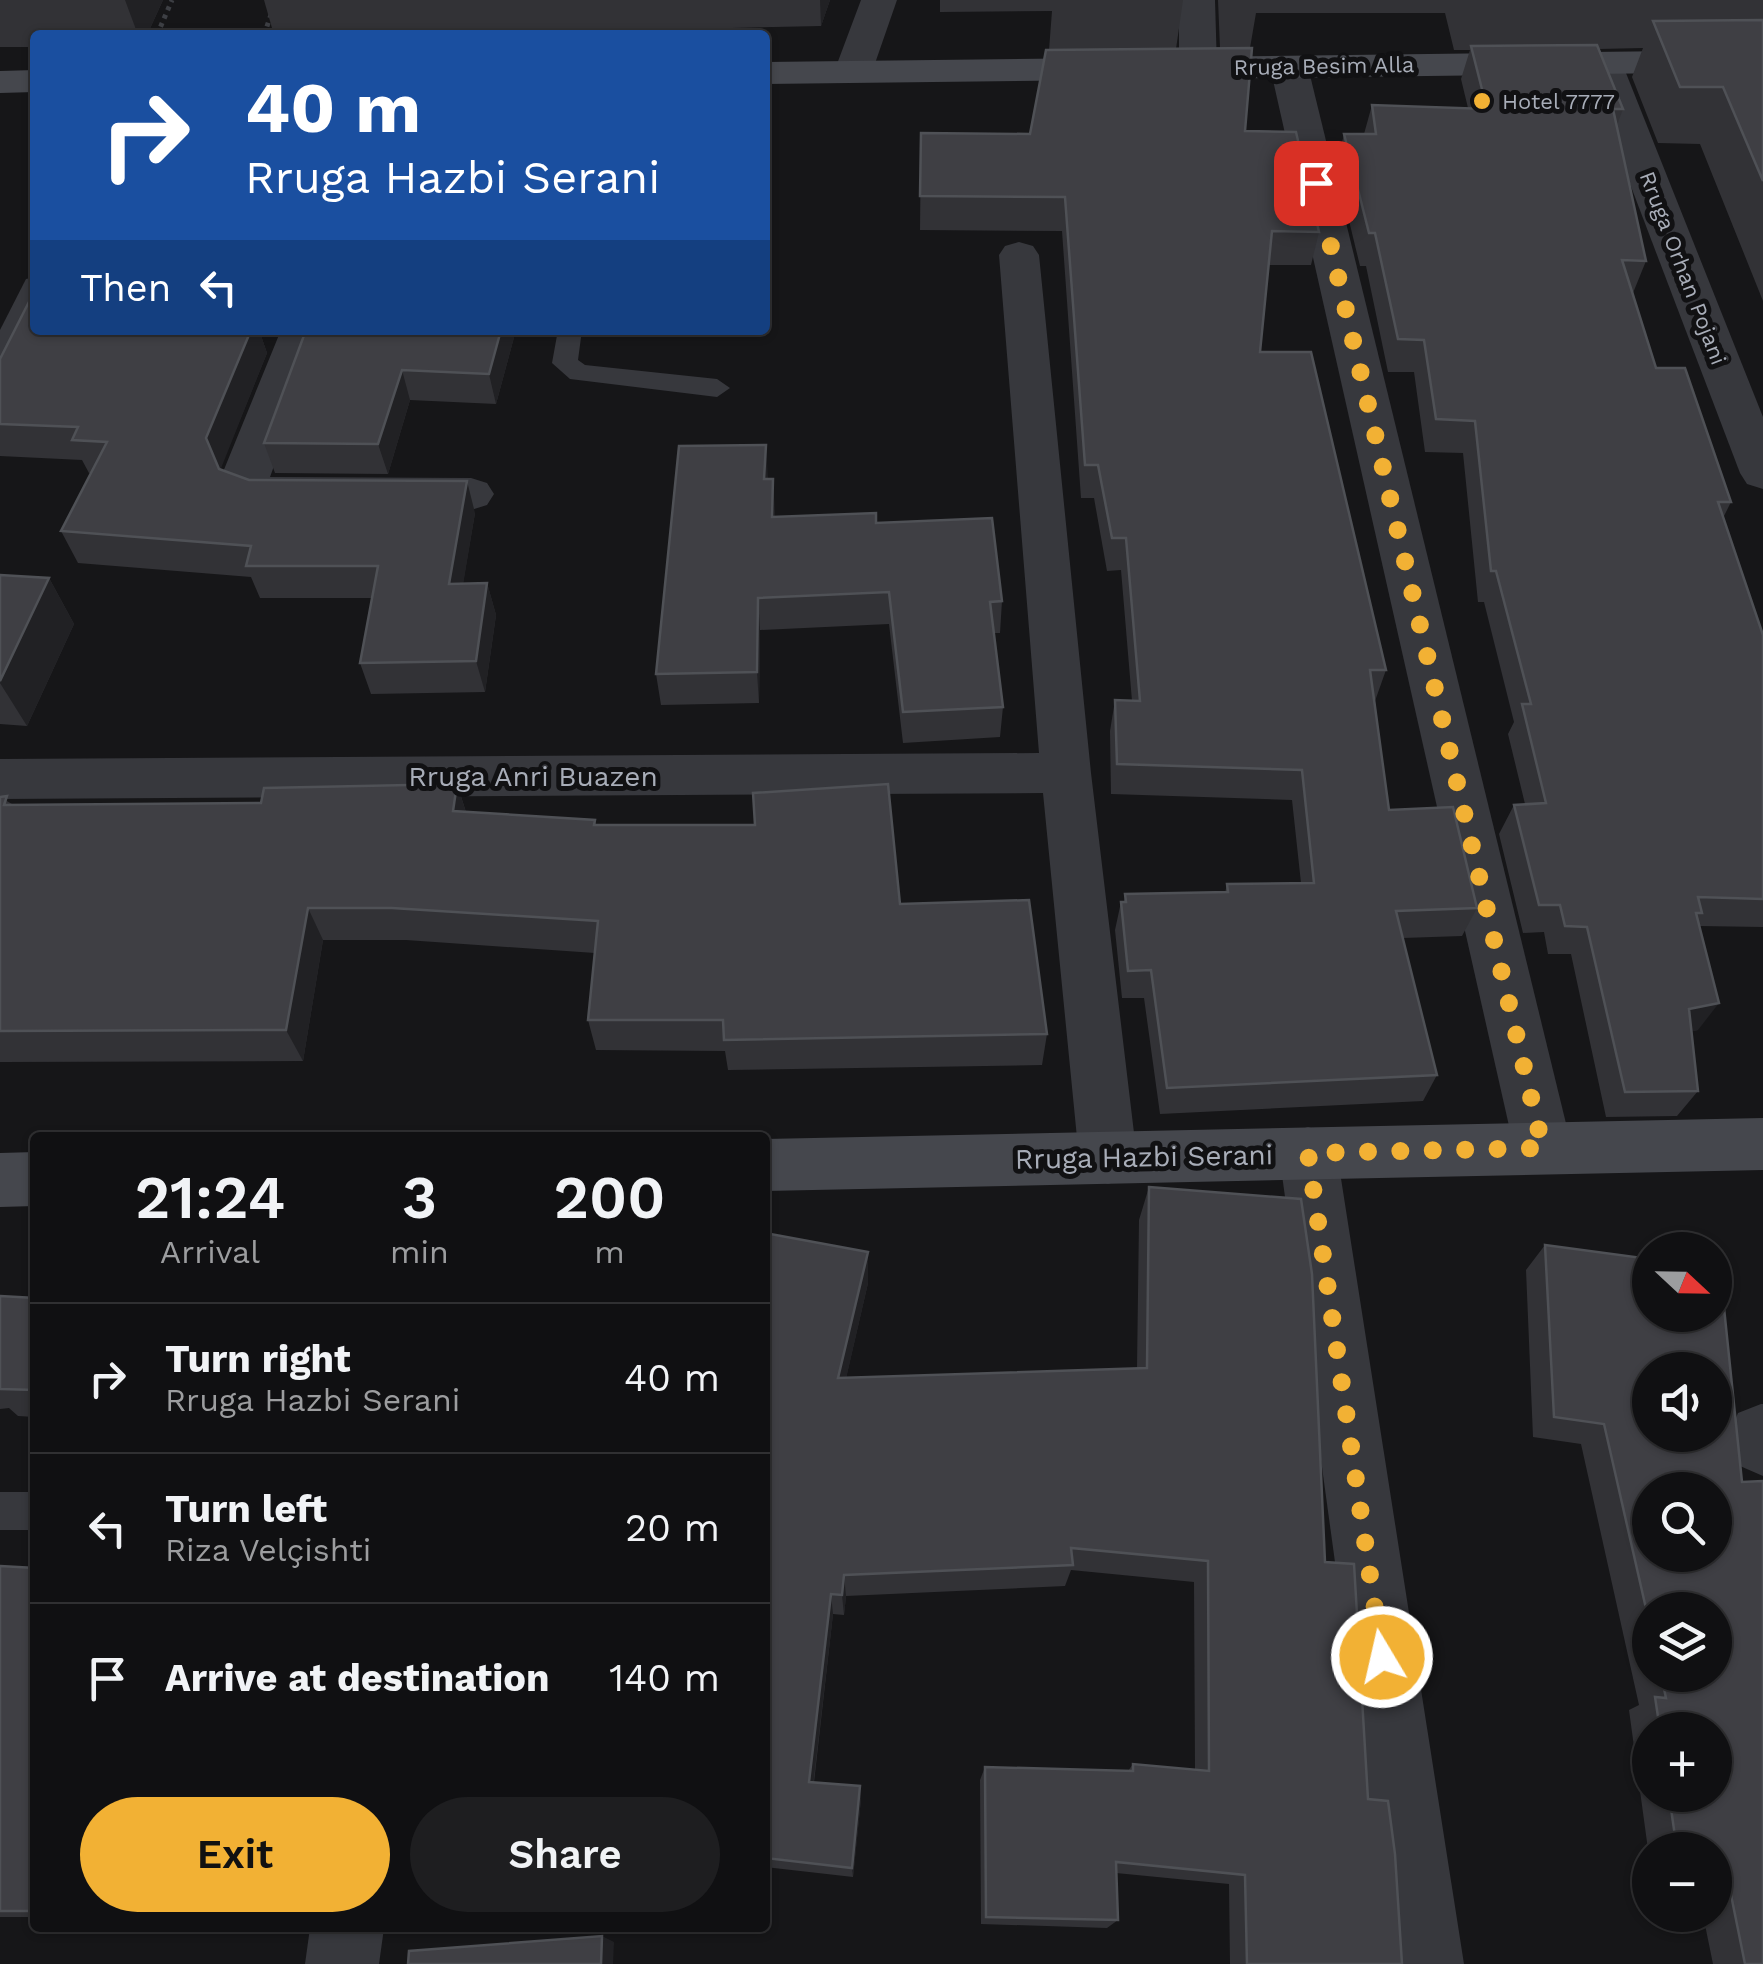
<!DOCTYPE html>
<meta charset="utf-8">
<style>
:root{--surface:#101012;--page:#1e1e20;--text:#f1f3f6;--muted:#9c9d9f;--line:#303032;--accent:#f2b134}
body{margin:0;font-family:"Work Sans",sans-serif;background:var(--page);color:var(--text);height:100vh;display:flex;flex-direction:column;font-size:38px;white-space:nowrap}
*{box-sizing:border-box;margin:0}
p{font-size:32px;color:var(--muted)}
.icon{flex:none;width:55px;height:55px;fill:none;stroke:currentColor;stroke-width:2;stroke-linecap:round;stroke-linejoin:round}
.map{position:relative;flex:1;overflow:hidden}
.drawer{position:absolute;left:30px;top:1132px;width:740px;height:800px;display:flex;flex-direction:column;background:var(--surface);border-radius:10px;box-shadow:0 2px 8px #0004,0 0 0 2px var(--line)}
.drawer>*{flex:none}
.guide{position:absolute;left:30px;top:30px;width:740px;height:305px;border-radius:10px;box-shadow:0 2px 8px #0004,0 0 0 2px var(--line);background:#1a4fa0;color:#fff;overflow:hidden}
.needle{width:65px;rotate:112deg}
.controls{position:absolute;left:1632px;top:1232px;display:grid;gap:20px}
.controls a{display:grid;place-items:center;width:100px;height:100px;border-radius:50%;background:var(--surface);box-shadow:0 2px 8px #0004,0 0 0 2px var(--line);font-size:50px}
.pin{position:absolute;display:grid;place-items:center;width:85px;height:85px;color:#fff;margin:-42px;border-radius:20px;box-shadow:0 5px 15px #0006}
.me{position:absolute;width:110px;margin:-55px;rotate:351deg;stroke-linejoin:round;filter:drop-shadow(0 0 8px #0008)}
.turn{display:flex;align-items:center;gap:35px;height:210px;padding:0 50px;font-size:45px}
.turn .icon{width:130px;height:130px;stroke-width:2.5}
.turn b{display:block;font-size:70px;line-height:85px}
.then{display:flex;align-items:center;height:95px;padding:0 50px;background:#0003;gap:20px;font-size:38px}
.eta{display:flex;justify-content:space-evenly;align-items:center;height:170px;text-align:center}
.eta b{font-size:60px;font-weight:600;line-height:70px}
.primary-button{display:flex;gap:20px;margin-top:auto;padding:20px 50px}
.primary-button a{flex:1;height:115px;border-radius:60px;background:var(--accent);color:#111;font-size:40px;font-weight:600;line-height:115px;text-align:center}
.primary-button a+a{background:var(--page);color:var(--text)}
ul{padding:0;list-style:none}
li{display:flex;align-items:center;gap:30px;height:150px;padding:0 50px;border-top:2px solid var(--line)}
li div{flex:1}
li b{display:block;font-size:38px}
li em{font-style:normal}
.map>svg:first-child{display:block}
</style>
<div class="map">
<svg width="1763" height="1964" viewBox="0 0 1763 1964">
<rect width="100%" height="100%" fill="#161618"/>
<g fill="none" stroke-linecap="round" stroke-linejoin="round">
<!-- path -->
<g stroke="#3d3f44" stroke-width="5" stroke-dasharray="4 5" stroke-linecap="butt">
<path d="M157 35 172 0"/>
<path d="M264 35 276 0"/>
</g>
<!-- lane -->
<g fill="#37383d" fill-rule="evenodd">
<path d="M35 277V310L9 361 0 363V330L26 279Z"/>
<path d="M558 330H582L578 360 585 365 717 379 730 388 717 397 570 379 552 363Z"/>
<rect x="0" y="1492" width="35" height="38"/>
</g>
<!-- street -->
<g fill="#37383d" fill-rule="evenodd">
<path d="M861 0H897L872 72 866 80H840L834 72Z"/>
<path d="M1179 0H1215L1217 68 1211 76H1185L1179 68Z"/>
<path d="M1603 52 1616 55 1622 63 1763 417V489L1747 484 1740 473 1584 63 1590 55Z"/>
<path d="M1289 56 1302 59 1308 67 1572 1148 1564 1166 1543 1174 1522 1166 1514 1148 1270 67 1276 59Z"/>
<path d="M1019 242 1033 246 1039 255 1091 773 1137 1158 1129 1177 1108 1184 1087 1177 1079 1158 1043 793 0 799V759L1039 753 999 255 1005 246Z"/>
<path d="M281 330H323L270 477 471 478 487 483 494 494 487 505 471 510 262 509 234 498 223 472Z"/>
<path d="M1308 1127 1329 1134 1337 1153 1464 1964H1390L1279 1153 1287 1134Z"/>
<path d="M1761 1404H1763V1476L1740 1466 1729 1435 1738 1413Z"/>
<path d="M310 1928H384L379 1964H305Z"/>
</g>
<!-- secondary -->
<g fill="#45474d" fill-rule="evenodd">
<path d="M1763 50V72L765 84V62Z"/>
<path d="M35 70V92L0 93V71Z"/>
<path d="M1763 1118V1170L765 1191V1139Z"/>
<path d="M35 1152V1206L0 1207V1153Z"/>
</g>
</g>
<!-- wall -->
<g fill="#323236" fill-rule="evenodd">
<path d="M0 0H163L147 35H35V47H0Z"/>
<path d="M264 0H830L821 26 432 35H274Z"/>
<path d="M940 0H1183L1176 49 1220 48 1218 0H1763V301L1700 144 1658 143 1632 77 1643 48 1599 49 1623 109 1617 125 1646 261 1633 293 1656 368 1731 502 1723 518 1763 635V927L1699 926 1698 1030 1692 1031 1698 1091 1677 1116 1606 1117 1571 954H1548L1544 932 1523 933 1499 834 1514 805 1525 804 1508 734 1514 722 1484 602H1478L1463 453 1425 452 1414 372H1388L1366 266H1360L1336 167 1344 134H1364L1372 105 1468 108 1461 79 1470 50H1454L1445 13H1256L1250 48 1245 131 1319 232 1311 265H1269L1260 352 1386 670 1375 701 1389 810 1477 908 1462 936 1403 938 1437 1075 1423 1101 1160 1114 1144 998H1122L1115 930 1121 902H1124L1125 894 1225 893 1227 884 1301 883 1292 800 1111 794 1110 731 1115 700 1132 701 1121 570 1107 571 1094 498H1081L1062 231 920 230 921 133 1030 134 1049 50 1052 11 940 12Z"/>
<path d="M35 330H259L267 353 220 469 249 480 475 513 463 583H487L496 615 485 692 371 694 360 663 372 598H260L251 577 78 563 61 531 91 473H89L82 460 0 456V424Z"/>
<path d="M306 330H516L496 404 410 400 388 474 275 473 264 443Z"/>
<path d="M768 479 775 517 876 523 1002 601 1000 633H994L1003 707 1000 737 903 743 889 624 760 630 759 703 661 705 656 674Z"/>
<path d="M0 575 49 578 74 624 27 726 0 724Z"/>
<path d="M457 784 466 812 595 820 596 825 900 904 1047 1034 1042 1065 728 1070 725 1051 596 1050 588 1020 595 953 406 940H323L303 1061 0 1062V797L12 804 261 803Z"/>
<path d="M1149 1187 1325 1562 1368 1799 1402 1964H1230L1229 1884 1116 1873 1118 1920 1107 1928 981 1924 980 1780 985 1767 1128 1771 1133 1764 1195 1770 1194 1582 1071 1570 1065 1586 846 1596 844 1615 833 1614 814 1782 861 1799 853 1877 765 1867V1233L868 1283 846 1378 1137 1368 1139 1220Z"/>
<path d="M1545 1245 1650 1259 1763 1964H1713L1703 1915H1715V1850H1650V1864L1629 1710 1639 1705 1581 1444 1533 1437 1526 1270ZM1650 1610 1715 1675H1650ZM1650 1730H1715V1795H1650Z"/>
<path d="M0 1296 35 1298V1417L18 1416 9 1408 0 1409Z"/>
<path d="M0 1566 35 1568V1917H0Z"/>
</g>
<!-- shaded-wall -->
<g fill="#212124">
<path d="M125 0H163L147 35H138Z"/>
<path d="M820 0H830L821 26Z"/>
<path d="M251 330H259L267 353 220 471 206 438Z"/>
<path d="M501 330H516L496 404 489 374Z"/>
<path d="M402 370 410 400 388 474 378 444Z"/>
<path d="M766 445 768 478 767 511 764 479Z"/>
<path d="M773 479 775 512 774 549 772 517Z"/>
<path d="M467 481 475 513 458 615 449 584Z"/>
<path d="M49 578 74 624 27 726 0 683Z"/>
<path d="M487 583 496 615 485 692 476 661Z"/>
<path d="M758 598 760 630 759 703 757 672Z"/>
<path d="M457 784 468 819 453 811Z"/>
<path d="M308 908 323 940 303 1061 286 1030Z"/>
<path d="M1719 1003 1698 1030 1669 1036 1689 1009Z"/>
<path d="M868 1252V1283L840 1405 838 1378Z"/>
<path d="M844 1575 846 1596 844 1615 842 1595Z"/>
<path d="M831 1594 833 1614 812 1795 809 1782Z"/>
<path d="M860 1786 861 1799 853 1877 852 1868Z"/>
<path d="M602 1936 614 1942 613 1964H601Z"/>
</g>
<!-- building -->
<g fill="#3f3f44" stroke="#4f5156" stroke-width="2.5" fill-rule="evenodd">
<path d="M1763 20V181L1723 87H1680L1653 21Z"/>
<path d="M1597 45 1623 109H1613L1646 261 1622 260 1656 368H1685L1731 502H1718L1763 635V899L1698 897 1702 913H1696L1719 1003 1689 1009 1698 1091 1625 1092 1587 927 1565 926 1560 905H1539L1514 805 1546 803 1522 704H1531L1496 571H1491L1475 421 1436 419 1424 340 1398 339 1375 233H1369L1344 134H1376L1372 105 1487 109 1471 46Z"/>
<path d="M1252 48 1245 131 1296 132 1319 232 1272 231 1260 352H1311L1386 670H1370L1389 810 1453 807 1477 908 1396 911 1437 1075 1167 1088 1151 970 1128 971 1121 902H1126L1125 894 1228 892 1227 884 1314 883 1302 770 1117 764 1115 700 1140 701 1126 538H1112L1098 465H1085L1065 197 920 196 921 133 1030 134 1046 50Z"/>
<path d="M35 290V330H251L206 438 219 469 249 480 467 481 449 584 487 583 476 661 360 663 378 566H246L251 546 61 531 107 442 72 440 78 427 0 424V359Z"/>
<path d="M306 330H501L489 374 402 370 378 444 264 443Z"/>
<path d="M766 445 764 479H773L772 517 876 513V523L992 518 1002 601 990 602 1003 707 903 712 889 592 758 598 757 672 656 674 679 446Z"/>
<path d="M0 575 49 578 0 681Z"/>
<path d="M457 784 453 811 595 820 594 825H755L753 793 888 784 900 904 1029 900 1047 1034 724 1040 723 1020H588L598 921 392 908H308L286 1030 0 1031V797L7 796 4 805 261 803 264 788Z"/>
<path d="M1149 1187 1301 1199 1312 1274 1325 1562 1354 1564 1368 1799 1388 1801 1395 1854 1402 1964H1247L1245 1875 1116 1862 1118 1920 986 1917 985 1767 1133 1771V1764L1209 1771 1208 1561 1071 1548 1073 1565 844 1575 842 1595 831 1594 809 1782 860 1786 852 1868 765 1858V1233L868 1252 838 1378 1147 1368Z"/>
<path d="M1545 1245 1650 1259V1315H1715V1268L1720 1269 1742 1482 1763 1481V1964H1745L1727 1875 1715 1873V1850H1677L1669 1795H1715V1730H1660L1655 1697 1666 1698 1661 1675H1715V1610H1650V1626L1604 1424 1554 1417ZM1650 1370H1715V1435H1650ZM1650 1490H1715V1555H1650Z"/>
<path d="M0 1296 35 1298V1390L0 1389Z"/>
<path d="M0 1566 35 1568V1911H0Z"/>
<path d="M602 1936 601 1964H408L409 1951Z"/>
</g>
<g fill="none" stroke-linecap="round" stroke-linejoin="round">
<!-- route -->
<path stroke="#f2b134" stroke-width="18" stroke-dasharray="0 32.4" d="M1316 183 1543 1148 1308 1153 1382 1657"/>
</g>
<!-- markers -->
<circle fill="#f2b134" stroke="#111113" stroke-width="4" cx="1482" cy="101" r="10"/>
<g text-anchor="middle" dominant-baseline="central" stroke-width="10" stroke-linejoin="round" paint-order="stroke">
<!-- far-street labels -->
<g font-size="22" fill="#a8adb8" stroke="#111113">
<text transform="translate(1324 66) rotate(-1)">Rruga Besim Alla</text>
<text transform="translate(1683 268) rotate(69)">Rruga Orhan Pojani</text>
</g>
<!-- far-poi labels -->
<g font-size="22" fill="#a8adb8" stroke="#111113" text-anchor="start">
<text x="1502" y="101">Hotel 7777</text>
</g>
<!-- street labels -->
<g font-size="28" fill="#a8adb8" stroke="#111113">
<text x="533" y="776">Rruga Anri Buazen</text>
<text transform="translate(1144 1157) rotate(-1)">Rruga Hazbi Serani</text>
</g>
</g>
</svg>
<div class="controls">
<a><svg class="needle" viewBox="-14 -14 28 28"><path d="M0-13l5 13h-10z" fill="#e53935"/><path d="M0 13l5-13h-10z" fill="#9c9d9f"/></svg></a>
<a><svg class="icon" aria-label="sound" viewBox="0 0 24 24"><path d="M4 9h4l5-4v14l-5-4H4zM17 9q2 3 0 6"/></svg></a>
<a><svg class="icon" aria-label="search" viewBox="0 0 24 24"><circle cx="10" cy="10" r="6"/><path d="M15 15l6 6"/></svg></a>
<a><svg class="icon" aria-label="layers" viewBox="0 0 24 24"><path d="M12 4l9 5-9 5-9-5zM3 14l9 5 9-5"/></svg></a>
<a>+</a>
<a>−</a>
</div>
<div class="pin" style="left:1316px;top:183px;background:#d93025"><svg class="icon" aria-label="arrive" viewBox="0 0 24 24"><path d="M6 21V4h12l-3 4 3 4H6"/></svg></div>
<svg class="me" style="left:1382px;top:1657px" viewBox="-20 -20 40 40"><circle r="17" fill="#f2b134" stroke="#fff" stroke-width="3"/><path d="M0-11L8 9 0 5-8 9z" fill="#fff"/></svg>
<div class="guide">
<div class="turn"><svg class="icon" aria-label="right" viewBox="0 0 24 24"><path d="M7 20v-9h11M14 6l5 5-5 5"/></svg><div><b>40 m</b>Rruga Hazbi Serani</div></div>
<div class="then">Then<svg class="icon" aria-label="left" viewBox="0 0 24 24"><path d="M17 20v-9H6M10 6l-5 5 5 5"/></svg></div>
</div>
<section class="drawer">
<div class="eta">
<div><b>21:24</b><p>Arrival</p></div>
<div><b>3</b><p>min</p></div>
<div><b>200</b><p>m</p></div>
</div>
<ul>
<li><svg class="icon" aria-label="right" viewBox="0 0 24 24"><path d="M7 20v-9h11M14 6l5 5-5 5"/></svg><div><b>Turn right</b><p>Rruga Hazbi Serani</p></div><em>40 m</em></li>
<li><svg class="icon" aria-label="left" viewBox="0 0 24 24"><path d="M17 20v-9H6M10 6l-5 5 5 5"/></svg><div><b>Turn left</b><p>Riza Velçishti</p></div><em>20 m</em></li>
<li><svg class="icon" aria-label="arrive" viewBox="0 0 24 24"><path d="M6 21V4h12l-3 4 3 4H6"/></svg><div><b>Arrive at destination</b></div><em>140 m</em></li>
</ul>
<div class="primary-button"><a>Exit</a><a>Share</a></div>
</section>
</div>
